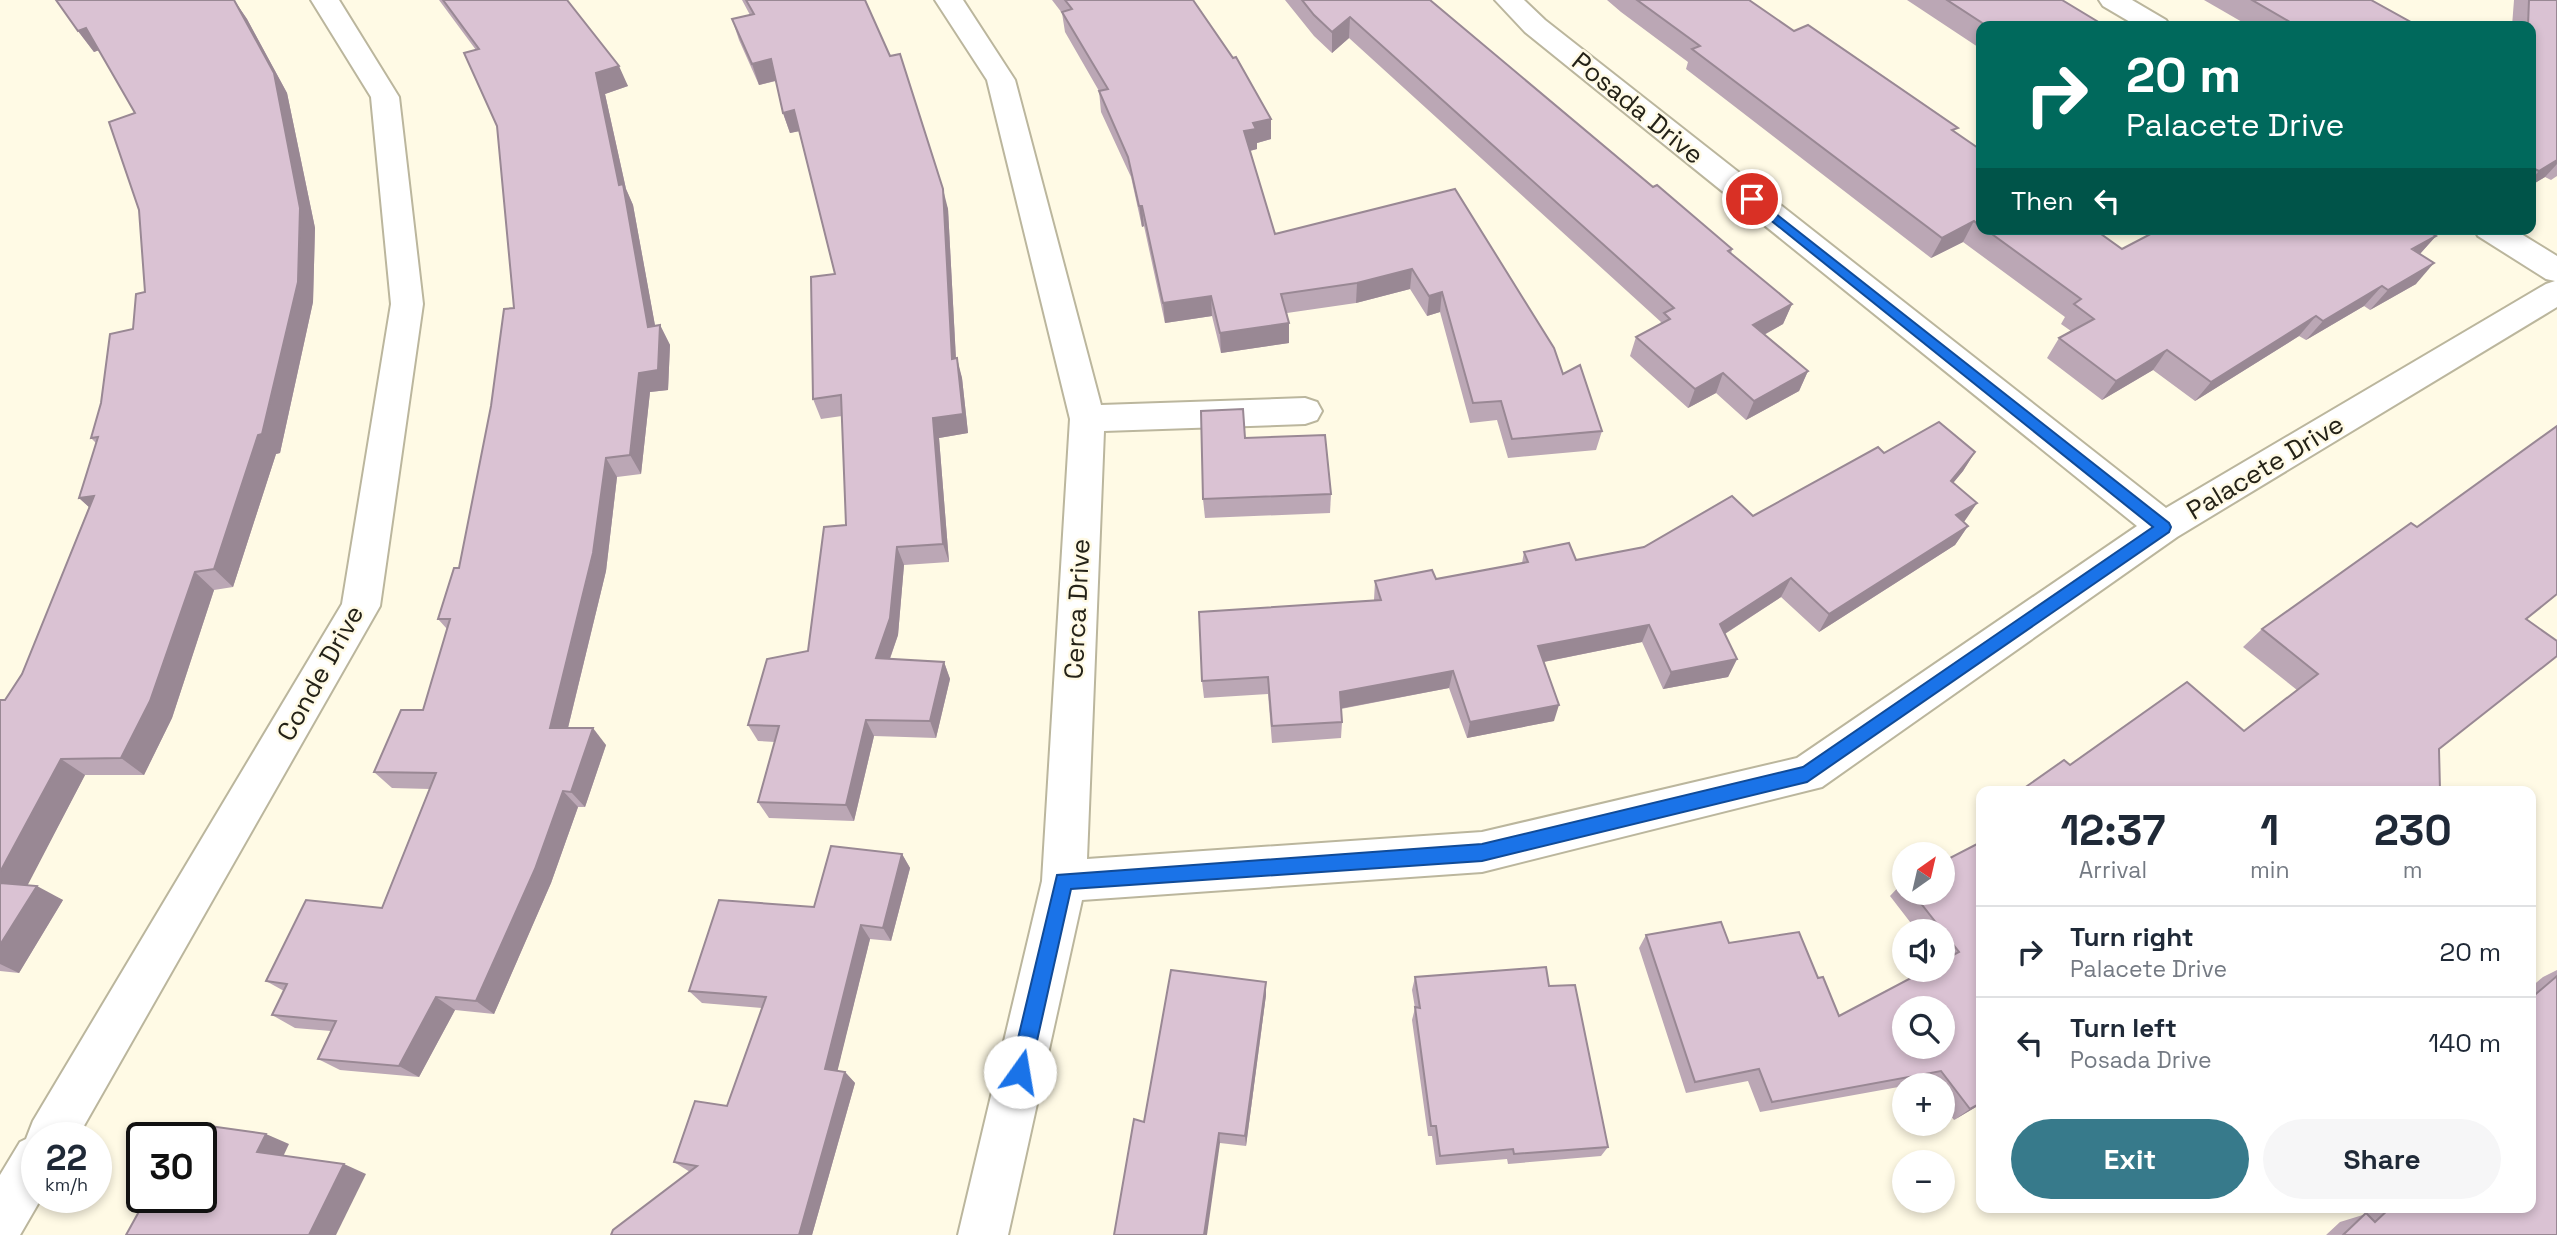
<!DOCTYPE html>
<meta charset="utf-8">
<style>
:root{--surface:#fff;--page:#f6f6f7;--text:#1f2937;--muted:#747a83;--line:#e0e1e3;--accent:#377a8b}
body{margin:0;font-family:"Space Grotesk",sans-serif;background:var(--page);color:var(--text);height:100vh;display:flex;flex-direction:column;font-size:26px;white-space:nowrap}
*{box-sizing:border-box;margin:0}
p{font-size:23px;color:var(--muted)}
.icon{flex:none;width:38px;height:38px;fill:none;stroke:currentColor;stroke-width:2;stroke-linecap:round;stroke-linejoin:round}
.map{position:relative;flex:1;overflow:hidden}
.side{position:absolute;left:1976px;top:786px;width:560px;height:427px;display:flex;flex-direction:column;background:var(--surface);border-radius:14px;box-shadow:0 4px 10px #0003}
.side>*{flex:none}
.hud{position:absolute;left:1976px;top:21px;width:560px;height:214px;border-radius:14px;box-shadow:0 4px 10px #0003;background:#00695c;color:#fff;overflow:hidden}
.needle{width:46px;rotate:34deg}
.tools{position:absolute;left:1892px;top:842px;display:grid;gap:14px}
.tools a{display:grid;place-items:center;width:63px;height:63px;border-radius:50%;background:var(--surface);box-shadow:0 4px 10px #0003;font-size:35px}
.speed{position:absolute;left:21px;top:1122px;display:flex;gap:14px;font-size:35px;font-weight:700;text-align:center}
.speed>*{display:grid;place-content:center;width:91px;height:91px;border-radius:50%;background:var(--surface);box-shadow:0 4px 10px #0003;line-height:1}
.speed small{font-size:18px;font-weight:400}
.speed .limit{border:4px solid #111;border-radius:10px;background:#fff;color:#111}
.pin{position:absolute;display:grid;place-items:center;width:60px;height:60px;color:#fff;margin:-30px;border:4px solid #fff;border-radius:50%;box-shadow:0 2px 7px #0007}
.me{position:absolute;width:77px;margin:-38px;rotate:13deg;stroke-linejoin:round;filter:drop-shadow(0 0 5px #0008)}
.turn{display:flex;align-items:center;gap:24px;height:147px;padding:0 35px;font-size:32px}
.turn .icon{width:91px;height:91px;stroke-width:2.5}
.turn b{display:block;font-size:49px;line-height:60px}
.then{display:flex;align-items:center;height:66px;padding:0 35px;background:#0003;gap:14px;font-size:26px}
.eta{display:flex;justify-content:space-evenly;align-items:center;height:119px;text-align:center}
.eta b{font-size:42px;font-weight:800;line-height:49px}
.action{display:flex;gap:14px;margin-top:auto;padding:14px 35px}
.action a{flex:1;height:80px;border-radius:42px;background:var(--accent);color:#fff;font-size:28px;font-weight:800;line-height:80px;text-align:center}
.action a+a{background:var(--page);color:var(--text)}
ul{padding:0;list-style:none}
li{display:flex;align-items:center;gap:21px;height:91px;padding:0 35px;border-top:2px solid var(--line)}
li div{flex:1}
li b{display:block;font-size:26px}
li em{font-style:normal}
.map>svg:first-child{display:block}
</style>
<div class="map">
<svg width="2557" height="1235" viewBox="0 0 2557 1235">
<rect width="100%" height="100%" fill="#fffae5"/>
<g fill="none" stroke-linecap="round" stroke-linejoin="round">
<!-- minor casing -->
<g stroke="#bbb69d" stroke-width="4">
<g id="minor">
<path d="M311 0H339L399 97 423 304 380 606 77 1138H37V1197H42L20 1235H0V1175L20 1142 26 1139 33 1121 342 604 391 304 371 97Z"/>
<path d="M935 0H963L1015 80 1101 405 1305 398 1317 402 1322 411 1317 420 1305 424 1104 431 1087 859 1482 832 1797 758 2137 526 1525 32 1495 0H1524L1545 20 2166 508 2546 284 2555 281 2546 279 2478 236 2474 229H2513L2557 256V307L2177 537 1822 787 1482 872 1082 900 1008 1235H958L1042 881 1070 419 987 80Z"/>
<path d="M2099 0H2132L2166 20 2170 26H2137L2103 6Z"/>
</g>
</g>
<!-- minor -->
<use href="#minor" fill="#fff" fill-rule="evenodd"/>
</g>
<!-- wall -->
<g fill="#bba7b5">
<path d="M234 0 247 19 287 93 315 228 313 302 280 453 276 454 233 587 214 590 172 718 144 775H85L27 885 63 900 19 973 0 971V700H5L22 674 89 507 79 498 96 443 91 438 133 329 145 292 135 113 99 50 94 52 78 31Z"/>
<path d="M439 0H567L628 86 605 94 626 189 633 205 655 326 660 325 670 345 668 390 650 392 641 474 617 477 606 571 568 728 606 745 585 807H578L551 883 494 1014 455 1010 419 1077 340 1070 318 1059 331 1031 295 1028 272 1015 284 991 266 981 382 908 430 789 392 788 374 772 423 710 447 629 438 619 459 568 514 308 497 126 476 50Z"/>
<path d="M742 0H865L948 209 956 359 962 378 968 433 939 438 949 562 904 565 898 635 890 659 944 662 950 679 936 738 874 736 854 821 769 818 758 802 775 742 758 741 748 725 808 651 846 525 842 416 821 419 813 399 835 274 799 131 790 133 783 113 776 81 759 85 739 40 732 19 750 15Z"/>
<path d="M1052 0H1193L1271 139 1257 143V149L1250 151 1275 234 1455 189 1563 374 1602 431 1596 450 1508 458 1497 420 1470 423 1440 312 1427 316 1410 289 1356 303 1287 313 1289 323V343L1221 353 1212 316 1165 323 1144 226 1142 227 1131 177 1101 112 1099 91 1065 32 1062 13Z"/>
<path d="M1285 0H1430L1653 187 1732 249 1731 254 1792 304 1783 324 1764 335 1808 371 1799 391 1746 420 1716 393 1688 408 1630 356 1636 337 1660 324 1661 322 1349 38 1332 53 1314 36Z"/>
<path d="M1607 0H1749L1794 31 1955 132 1981 150V229H2094L2122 249 2271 233H2432L2436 236 2420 254 2416 284 2370 310 2364 306 2306 340 2299 336 2195 401 2153 370 2102 400 2047 358 2059 338 2071 331 2061 324 2065 317 1963 242 1931 258 1686 69 1688 62 1621 12Z"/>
<path d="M1907 0H2062L2105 26H1981V49Z"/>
<path d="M2204 0H2371L2414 26H2249Z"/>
<path d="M2514 0H2557V176L2551 180 2545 177 2530 186V26H2512Z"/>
<path d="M1975 452 1963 471 1953 483 1977 503 1963 522 1968 526 1955 545 1819 632 1781 597 1725 634 1737 659 1728 677 1663 689 1642 642 1544 662 1554 721 1467 738 1449 688 1341 709 1342 722 1341 738 1272 743 1268 694 1204 698 1202 681 1374 600 1375 581 1436 579 1522 563 1524 552 1576 560 1644 547 1753 516 1884 453Z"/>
<path d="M1331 494 1330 513 1205 518 1203 499Z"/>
<path d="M2526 619 2439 749 2070 765 2244 731 2297 690 2243 647 2262 629Z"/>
<path d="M1981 842V1104L1954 1120 1942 1104V1085H1928L1926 1082 1912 1085H1904V1086L1760 1112 1748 1081 1686 1093 1639 948 1646 935 1729 943 1818 978 1839 1016 1942 970V931H1917L1890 896 1904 881V892H1942Z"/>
<path d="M902 854 910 868 891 941 870 939 837 1071 845 1072 855 1083 812 1235H611L690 1172 674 1162 727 1106 762 1008 702 1003 689 991 814 907Z"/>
<path d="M2557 970V1235H2326L2340 1222 2366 1214 2373 1208H2530V988L2543 977Z"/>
<path d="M1415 977 1549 986 1608 1147 1601 1156 1508 1164 1507 1159 1436 1165 1432 1136H1428L1412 1020 1415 1008 1412 990Z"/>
<path d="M1266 995 1246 1146 1220 1143 1144 1122Z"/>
</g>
<!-- shaded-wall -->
<g fill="#998894">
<path d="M234 0 247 19 287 93 315 228 313 302 280 453 276 454 233 587 214 569Z"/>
<path d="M1350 17 1349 38 1332 53V32Z"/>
<path d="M86 28 102 49 94 52 78 31Z"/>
<path d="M771 59 778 80 759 85 752 64Z"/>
<path d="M619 66 628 86 605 94 626 189 633 205 659 347 648 327 596 73Z"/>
<path d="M794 110 800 131 790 133 783 113Z"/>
<path d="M1271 119V139L1257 143V149L1245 152 1244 131 1253 123Z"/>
<path d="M2557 160V164L2545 177 2530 186V181L2539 171Z"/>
<path d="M943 189 948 209 957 379 952 359Z"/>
<path d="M1139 206H1142L1144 226 1142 227Z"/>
<path d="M1974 221 1963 242 1931 258 1942 238Z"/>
<path d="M2434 229H2435L2422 244 2436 236 2418 256 2395 270 2429 232Z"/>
<path d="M2434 263 2416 284 2370 310 2388 290Z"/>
<path d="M1412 269 1410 289 1356 303 1357 283Z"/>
<path d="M2382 286 2364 306 2306 340 2323 321Z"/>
<path d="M1442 292 1440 312 1427 316 1429 296Z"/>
<path d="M1211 296 1212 316 1165 323 1163 303Z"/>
<path d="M1792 304 1783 324 1745 345 1753 325Z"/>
<path d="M2316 316 2299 336 2195 401 2211 382Z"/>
<path d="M1289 323V343L1221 353 1220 333Z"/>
<path d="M660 325 670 345 668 390 650 392 641 474 630 455 639 373Z"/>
<path d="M2167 350 2153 370 2102 400 2116 381Z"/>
<path d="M957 358 962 378 968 433 939 438 949 562 943 544 933 418Z"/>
<path d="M1808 371 1799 391 1746 420 1754 401Z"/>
<path d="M1723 373 1716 393 1688 408 1695 389Z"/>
<path d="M1975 452 1963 471 1939 500 1951 481Z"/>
<path d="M606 458 617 477 606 571 564 744 550 728Z"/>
<path d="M94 496 100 517 79 498Z"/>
<path d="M1977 503 1964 522 1944 534 1956 515Z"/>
<path d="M1968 526 1955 545 1819 632 1829 614Z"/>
<path d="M897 547 904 565 898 635 884 675 876 658Z"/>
<path d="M195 572 214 590 172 718 144 775 121 758Z"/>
<path d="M1791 578 1781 597 1712 642 1720 624Z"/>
<path d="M1649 625 1642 642 1533 664 1538 646Z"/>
<path d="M1737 659 1728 677 1663 689 1671 672Z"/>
<path d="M944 662 950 679 936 738 930 721Z"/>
<path d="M1453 671 1449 688 1338 709 1340 692Z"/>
<path d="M1559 705 1554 721 1467 738 1470 722Z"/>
<path d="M866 720 874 736 854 821 846 805Z"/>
<path d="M593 728 606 745 585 807 571 792Z"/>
<path d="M61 759 85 775 22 896 0 885V872Z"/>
<path d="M563 791 578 807 551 883 494 1014 476 1001Z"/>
<path d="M902 854 910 868 891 941 883 928Z"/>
<path d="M37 886 63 900 19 973 0 964V945Z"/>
<path d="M861 925 870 939 835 1081 825 1069Z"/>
<path d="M1266 982V995L1246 1146 1245 1136Z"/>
<path d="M436 997 455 1010 419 1077 399 1066Z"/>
<path d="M845 1072 855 1083 812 1235H799Z"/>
<path d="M1981 1103V1104L1954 1120 1970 1109Z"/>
<path d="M1219 1133 1220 1143 1207 1235H1204Z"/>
<path d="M266 1134 289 1144 281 1161 257 1152Z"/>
<path d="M344 1164 366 1174 336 1235H309Z"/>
</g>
<!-- building -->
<g fill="#dac2d3" stroke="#998894" stroke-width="2" fill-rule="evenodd">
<path d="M56 0H234L274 73 300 208 298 282 262 434 258 435 214 569 195 572 150 701 121 758 61 759 0 872V700H5L22 674 94 496 79 498 98 437 91 438 101 403 110 334 133 329 136 294 145 292 139 210 109 122 135 113 86 28 78 31Z"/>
<path d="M443 0H567L619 66 596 73 619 185 623 184 648 327 660 325 658 370 639 373 630 455 606 458 593 553 550 728H593L571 792 563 791 535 869 476 1001 436 997 399 1066 318 1059 336 1021 272 1015 287 984 266 981 306 900 382 908 436 773 374 772 401 710H423L450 619H438L454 568H459L491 406 504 309 514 308 497 126 464 53 479 49Z"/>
<path d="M746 0H865L890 56 900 54 943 189 952 359 957 358 963 414 933 418 943 544 897 547 890 618 876 658 944 662 930 721 866 720 846 805 758 802 779 726 748 725 767 659 808 651 824 527 846 525 841 395 813 399 811 277 835 274 794 110 783 113 771 59 752 64 732 19 754 14Z"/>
<path d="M1065 0H1193L1233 58 1236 57 1271 119 1253 123 1256 129 1244 131 1275 234 1455 189 1554 348 1563 374 1580 365 1602 431 1512 439 1501 401 1473 403 1442 292 1429 296 1412 269 1357 283 1281 294 1289 323 1220 333 1211 296 1163 303 1142 206H1139L1128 157 1099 91 1108 89 1062 12 1072 9Z"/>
<path d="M1302 0H1430L1653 187 1657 185 1732 249 1728 251 1792 304 1753 325 1808 371 1754 401 1723 373 1695 389 1636 337 1670 319 1664 313 1674 308 1350 17 1332 32 1314 15Z"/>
<path d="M1637 0H1749L1794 31 1808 25 1958 128 1952 130 1981 150V227L1974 221 1942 238 1692 49 1700 46Z"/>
<path d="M1947 0H2062L2105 26H1987Z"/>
<path d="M2252 0H2371L2416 25 2412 26H2297Z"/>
<path d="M2529 0H2557V160L2539 171 2530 167V26H2528Z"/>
<path d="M1985 229H2094L2122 249 2160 229H2266L2271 233 2277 229H2434L2429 232 2436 236 2412 249 2434 263 2388 290 2382 286 2323 321 2316 316 2211 382 2167 350 2116 381 2059 338 2094 319 2074 304 2081 299Z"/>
<path d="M1243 409 1245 438 1325 435 1331 494 1203 499 1201 411Z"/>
<path d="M1939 422 1975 452 1951 481 1977 503 1956 515 1968 526 1829 614 1791 578 1720 624 1737 659 1671 672 1649 625 1538 646 1559 705 1470 722 1453 671 1340 692 1342 722 1272 726 1268 677 1202 681 1199 612 1381 600 1375 581 1432 570 1436 579 1528 562 1524 552 1569 543 1576 560 1644 547 1732 496 1753 516 1878 447 1884 453Z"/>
<path d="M2557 426V594L2526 619 2557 641V656L2439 749 2440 790 2437 791H2020L2064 760 2070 765 2187 682 2244 731 2318 674 2262 629 2411 523 2417 527Z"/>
<path d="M1981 842V1103L1970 1109 1941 1071 1772 1102 1759 1069 1695 1082 1646 935 1721 922 1729 943 1799 932 1818 978 1823 977 1839 1016 1926 970H1942V961L1959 952 1912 892H1942V862ZM1904 1008H1942V1046H1904Z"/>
<path d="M831 846 902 854 883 928 861 925 825 1069 845 1072 799 1235H611L613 1230 697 1166 674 1162 695 1101 727 1106 766 997 689 991 719 900 814 907Z"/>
<path d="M0 883 37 886 0 945Z"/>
<path d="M1546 967 1549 986 1575 985 1608 1147 1514 1154 1513 1149 1440 1156 1436 1126H1431L1415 1007 1420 1008 1415 977Z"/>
<path d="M1171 970 1266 982 1245 1136 1219 1133 1204 1235H1114L1134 1119 1144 1122Z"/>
<path d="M2557 976V1235H2343L2366 1213 2375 1222 2390 1208H2530V999Z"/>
<path d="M188 1123 266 1134 257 1152 344 1164 309 1235H126L147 1197H201V1138H180Z"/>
</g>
<!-- route -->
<path fill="#1a73e8" stroke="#114b97" stroke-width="2" d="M1752 195 2169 523 2171 527 2169 532 1807 782 1482 861 1071 889 1030 1072 1027 1079 1020 1081 1013 1079 1010 1072 1057 875 1482 844 1803 767 2153 527 1748 202 1746 199Z"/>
<g text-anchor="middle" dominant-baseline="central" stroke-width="5" stroke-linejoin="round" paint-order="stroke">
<!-- street labels -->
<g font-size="26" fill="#242218" stroke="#fffae5">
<text transform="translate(1638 108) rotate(39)">Posada Drive</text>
<text transform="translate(2265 467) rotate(-31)">Palacete Drive</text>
<text transform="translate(1077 609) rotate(-87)">Cerca Drive</text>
<text transform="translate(320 673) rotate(-61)">Conde Drive</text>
</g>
</g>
</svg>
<div class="tools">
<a><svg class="needle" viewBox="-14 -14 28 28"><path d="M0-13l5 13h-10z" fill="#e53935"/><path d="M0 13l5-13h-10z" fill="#747a83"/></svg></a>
<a><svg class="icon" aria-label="sound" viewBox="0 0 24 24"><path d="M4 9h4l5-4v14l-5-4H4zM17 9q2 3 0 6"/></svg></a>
<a><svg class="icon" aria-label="search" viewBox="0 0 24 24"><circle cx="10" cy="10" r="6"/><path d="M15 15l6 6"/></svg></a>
<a>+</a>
<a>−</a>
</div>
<div class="speed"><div>22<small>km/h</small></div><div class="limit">30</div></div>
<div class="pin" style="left:1752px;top:199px;background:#d93025"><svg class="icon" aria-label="arrive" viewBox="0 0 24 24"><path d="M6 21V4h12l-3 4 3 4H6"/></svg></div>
<svg class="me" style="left:1020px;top:1072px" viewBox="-20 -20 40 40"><circle r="19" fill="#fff"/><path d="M0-13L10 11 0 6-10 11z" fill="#1a73e8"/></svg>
<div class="hud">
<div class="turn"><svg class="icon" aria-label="right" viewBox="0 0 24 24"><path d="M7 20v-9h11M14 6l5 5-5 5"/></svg><div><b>20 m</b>Palacete Drive</div></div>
<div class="then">Then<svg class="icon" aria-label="left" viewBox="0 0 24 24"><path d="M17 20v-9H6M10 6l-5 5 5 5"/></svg></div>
</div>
<section class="side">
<div class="eta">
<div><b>12:37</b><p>Arrival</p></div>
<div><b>1</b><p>min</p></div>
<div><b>230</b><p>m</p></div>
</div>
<ul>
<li><svg class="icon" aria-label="right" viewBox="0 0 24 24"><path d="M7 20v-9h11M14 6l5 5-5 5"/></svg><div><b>Turn right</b><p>Palacete Drive</p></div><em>20 m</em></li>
<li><svg class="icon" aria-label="left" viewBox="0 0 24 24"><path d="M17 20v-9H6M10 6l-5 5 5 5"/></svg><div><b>Turn left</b><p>Posada Drive</p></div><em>140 m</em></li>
</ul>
<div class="action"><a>Exit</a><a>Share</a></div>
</section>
</div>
